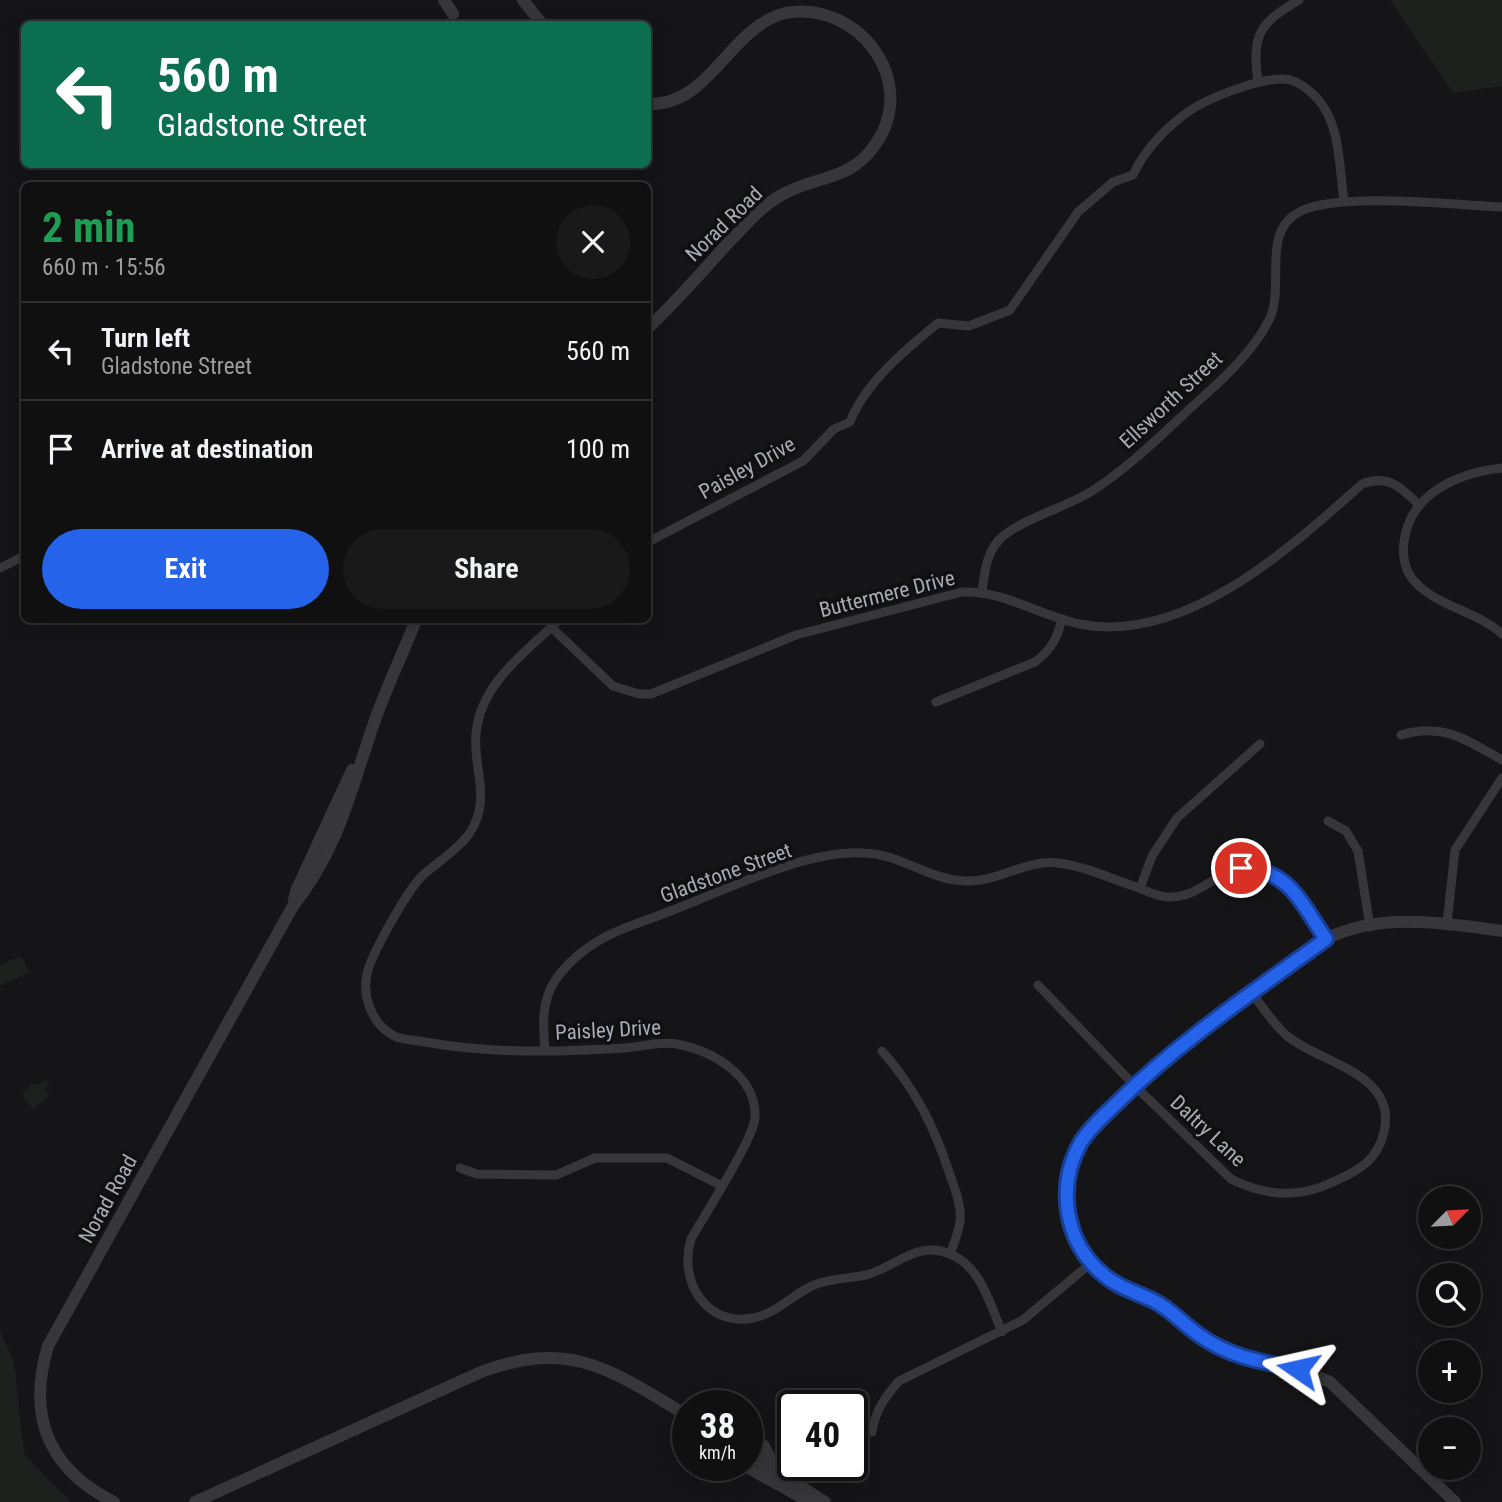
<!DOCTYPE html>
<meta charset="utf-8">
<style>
:root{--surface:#101011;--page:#19191a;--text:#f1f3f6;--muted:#9c9d9f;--line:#303031;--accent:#2563eb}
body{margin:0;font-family:"Roboto Condensed",sans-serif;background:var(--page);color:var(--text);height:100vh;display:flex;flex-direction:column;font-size:26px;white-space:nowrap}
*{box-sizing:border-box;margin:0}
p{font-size:23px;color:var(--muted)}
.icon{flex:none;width:38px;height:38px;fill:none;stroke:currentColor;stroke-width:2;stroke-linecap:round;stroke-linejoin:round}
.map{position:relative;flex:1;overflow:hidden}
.sheet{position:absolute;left:21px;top:182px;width:630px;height:441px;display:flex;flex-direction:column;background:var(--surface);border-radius:10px;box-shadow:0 4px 18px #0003,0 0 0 2px var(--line)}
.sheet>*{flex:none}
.top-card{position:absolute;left:21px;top:21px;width:630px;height:147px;border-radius:10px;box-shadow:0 4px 18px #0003,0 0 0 2px var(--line);background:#0b6e4f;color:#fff;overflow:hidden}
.needle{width:46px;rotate:66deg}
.buttons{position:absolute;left:1418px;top:1186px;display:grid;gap:14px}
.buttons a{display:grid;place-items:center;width:63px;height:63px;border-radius:50%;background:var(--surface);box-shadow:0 4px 18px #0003,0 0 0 2px var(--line);font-size:35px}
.speed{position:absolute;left:672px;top:1390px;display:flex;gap:14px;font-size:35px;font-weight:700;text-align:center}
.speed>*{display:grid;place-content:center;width:91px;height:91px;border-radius:50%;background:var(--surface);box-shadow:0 4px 18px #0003,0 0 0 2px var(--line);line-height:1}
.speed small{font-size:18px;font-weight:400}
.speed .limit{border:4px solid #111;border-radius:10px;background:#fff;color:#111}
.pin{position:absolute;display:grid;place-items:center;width:60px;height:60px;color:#fff;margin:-30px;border:4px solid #fff;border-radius:50%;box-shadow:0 2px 7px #0007}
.me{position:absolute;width:77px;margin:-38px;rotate:281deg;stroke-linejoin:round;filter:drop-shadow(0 0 5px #0008)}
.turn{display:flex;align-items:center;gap:24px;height:147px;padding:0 21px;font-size:32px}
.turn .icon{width:91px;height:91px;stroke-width:2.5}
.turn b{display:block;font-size:49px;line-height:60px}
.round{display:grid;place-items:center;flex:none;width:74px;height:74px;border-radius:37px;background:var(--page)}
.overview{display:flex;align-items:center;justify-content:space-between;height:119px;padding:0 21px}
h1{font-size:42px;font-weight:700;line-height:52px;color:#1e9e55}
.primary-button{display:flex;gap:14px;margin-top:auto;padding:14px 21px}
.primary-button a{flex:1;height:80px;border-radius:42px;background:var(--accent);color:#fff;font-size:28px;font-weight:700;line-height:80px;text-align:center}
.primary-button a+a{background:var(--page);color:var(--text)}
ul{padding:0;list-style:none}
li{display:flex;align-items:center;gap:21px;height:98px;padding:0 21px;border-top:2px solid var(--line)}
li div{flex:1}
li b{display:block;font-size:26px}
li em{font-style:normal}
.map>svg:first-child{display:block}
</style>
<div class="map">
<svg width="1502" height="1502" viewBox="0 0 1502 1502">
<rect width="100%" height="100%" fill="#151517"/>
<!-- green -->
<g fill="#1c211d">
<path d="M1390 0H1502V86L1453 93Z"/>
<path d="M21 956 29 972 0 986V965Z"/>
<path d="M45 1079 50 1083 45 1090 50 1096 33 1109 22 1095 32 1084H40Z"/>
<path d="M0 1331 14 1362 24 1454 71 1502H0Z"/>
</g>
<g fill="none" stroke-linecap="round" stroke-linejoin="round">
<!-- minor -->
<g stroke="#37373b" stroke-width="9">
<path d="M1258 82C1252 35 1258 24 1299 0"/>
<path d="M1502 468C1458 473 1410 493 1404 542 1402 556 1405 572 1415 582 1438 607 1477 611 1502 634"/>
<path d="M648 542 803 461 834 429 850 422C865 383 906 349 938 323L969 326 1010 310 1078 212 1113 182 1133 175C1144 151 1164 130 1185 114 1205 99 1266 74 1291 80 1301 83 1310 91 1317 98 1341 124 1339 168 1344 201"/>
<path d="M0 568 24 556"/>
<path d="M982 591C985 572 986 551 1002 537 1026 517 1065 508 1092 491 1133 465 1168 428 1205 395 1229 374 1256 347 1270 318 1285 284 1260 231 1301 211 1342 192 1453 205 1502 207"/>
<path d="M559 620C527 651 485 680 477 726 470 765 494 798 469 834 457 851 437 862 422 876 407 891 376 947 369 967 360 992 370 1023 394 1036 402 1040 415 1040 425 1042 491 1054 558 1052 625 1048 642 1047 660 1041 677 1044 713 1051 757 1076 755 1118 753 1140 704 1216 691 1239 678 1281 706 1327 753 1318 776 1314 793 1294 814 1285 831 1278 848 1279 866 1275 896 1267 917 1240 950 1254 981 1266 990 1305 1002 1332"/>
<path d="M551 627 613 686 639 694H651L796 635 962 592C1003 590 1040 616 1080 624 1185 645 1290 548 1362 484 1388 474 1401 487 1419 505"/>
<path d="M936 702 1035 662C1051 650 1057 639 1062 619"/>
<path d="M1401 735C1443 722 1466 740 1502 760"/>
<path d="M1328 821 1346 831 1358 851 1370 927"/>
<path d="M1140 888 1152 856 1177 818 1260 744"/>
<path d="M1447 923 1455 850 1502 778"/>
<path d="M1038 985 1135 1086 1231 1179C1265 1196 1298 1199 1333 1182 1358 1171 1378 1160 1384 1132 1398 1072 1318 1063 1286 1035 1273 1023 1262 1007 1252 993"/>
<path d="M545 1050C543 1025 541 1001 556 979 564 968 575 957 586 949 611 930 644 922 673 910 728 889 805 850 864 853 901 854 929 880 965 881 997 883 1026 859 1058 863 1085 866 1114 880 1139 888 1149 892 1159 897 1169 897 1207 898 1225 855 1268 871 1295 881 1310 916 1326 939"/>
<path d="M882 1051C915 1088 935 1128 950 1175 955 1189 962 1207 960 1222 958 1233 954 1244 950 1254"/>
<path d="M460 1168 477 1174 556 1175 595 1158H667L722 1186"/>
<path d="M872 1432C875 1411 885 1397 899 1381L1023 1320 1091 1263"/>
</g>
<!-- tertiary -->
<g stroke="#37373b" stroke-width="12">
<path d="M444 0 453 14"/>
<path d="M523 0 542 24"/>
<path d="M648 104C711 106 728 28 785 13 859 0 920 82 875 145 849 182 817 175 783 194 761 206 746 225 728 243 702 272 676 302 648 328"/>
<path d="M294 900 296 891 352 770"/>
<path d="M747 1434 764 1446 775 1468"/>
<path d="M747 1452 825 1502"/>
<path d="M743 1465 810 1502"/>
<path d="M114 1502C48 1469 27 1416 48 1346L293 906C340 847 351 788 375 720 387 686 403 653 416 620"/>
<path d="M195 1502 481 1372C572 1338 612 1371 688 1416"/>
<path d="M1455 1502 1330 1382 1298 1369 1245 1359 1224 1351 1197 1334 1165 1307 1106 1277 1081 1250 1068 1214 1065 1193 1068 1175 1083 1140 1096 1124 1155 1066 1326 939C1379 912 1445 923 1502 931"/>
</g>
</g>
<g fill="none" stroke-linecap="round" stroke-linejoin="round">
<!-- route casing -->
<g stroke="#184099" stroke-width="18">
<path id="route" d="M1241 868C1289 869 1301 903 1326 939 1256 990 1183 1039 1121 1099 1107 1113 1091 1126 1081 1142 1056 1186 1064 1243 1105 1276 1119 1288 1136 1292 1152 1300 1170 1308 1183 1324 1199 1335 1229 1357 1262 1362 1298 1369"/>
</g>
<!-- route -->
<use href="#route" stroke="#2563eb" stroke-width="12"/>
</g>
<g text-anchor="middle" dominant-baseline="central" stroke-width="7" stroke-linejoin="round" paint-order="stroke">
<!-- street labels -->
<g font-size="21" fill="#a9abb5" stroke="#101012">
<text transform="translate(724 224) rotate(-44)">Norad Road</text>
<text transform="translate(1171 400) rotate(-43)">Ellsworth Street</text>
<text transform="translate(747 468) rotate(-29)">Paisley Drive</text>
<text transform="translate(887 594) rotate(-14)">Buttermere Drive</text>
<text transform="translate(726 873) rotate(-20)">Gladstone Street</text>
<text transform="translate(608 1030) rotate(-3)">Paisley Drive</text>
<text transform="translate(1208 1131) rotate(43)">Daltry Lane</text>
<text transform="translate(108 1199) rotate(-61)">Norad Road</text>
</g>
</g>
</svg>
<div class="buttons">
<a><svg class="needle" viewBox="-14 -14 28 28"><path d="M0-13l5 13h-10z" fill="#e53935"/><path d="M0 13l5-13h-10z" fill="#9c9d9f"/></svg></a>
<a><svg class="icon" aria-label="search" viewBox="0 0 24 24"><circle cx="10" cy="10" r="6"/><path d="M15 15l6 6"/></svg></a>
<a>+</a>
<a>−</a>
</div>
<div class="speed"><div>38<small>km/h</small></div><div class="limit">40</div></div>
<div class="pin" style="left:1241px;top:868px;background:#d93025"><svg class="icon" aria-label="arrive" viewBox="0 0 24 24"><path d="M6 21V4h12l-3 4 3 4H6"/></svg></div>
<svg class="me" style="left:1298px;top:1369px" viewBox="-20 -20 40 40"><path d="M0-17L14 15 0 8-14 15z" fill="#2563eb" stroke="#fff" stroke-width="4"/></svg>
<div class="top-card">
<div class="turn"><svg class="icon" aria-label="left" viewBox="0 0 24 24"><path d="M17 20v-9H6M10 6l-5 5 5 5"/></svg><div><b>560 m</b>Gladstone Street</div></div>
</div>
<section class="sheet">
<div class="overview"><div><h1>2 min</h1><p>660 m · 15:56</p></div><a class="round"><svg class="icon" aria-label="close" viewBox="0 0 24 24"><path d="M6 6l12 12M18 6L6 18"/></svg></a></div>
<ul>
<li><svg class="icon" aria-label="left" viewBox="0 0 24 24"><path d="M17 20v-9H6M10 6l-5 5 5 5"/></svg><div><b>Turn left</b><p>Gladstone Street</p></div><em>560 m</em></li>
<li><svg class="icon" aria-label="arrive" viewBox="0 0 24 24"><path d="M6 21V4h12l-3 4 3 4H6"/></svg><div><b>Arrive at destination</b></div><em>100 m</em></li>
</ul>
<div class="primary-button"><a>Exit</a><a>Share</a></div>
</section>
</div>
